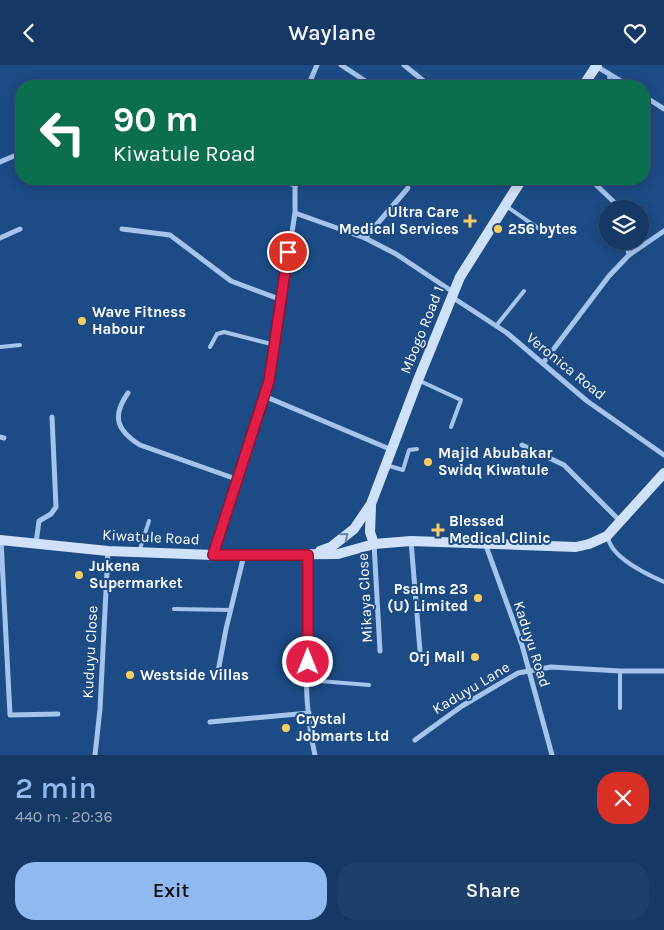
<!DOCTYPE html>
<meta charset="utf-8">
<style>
:root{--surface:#153864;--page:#1e3f6a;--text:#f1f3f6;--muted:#9dacbf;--line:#345278;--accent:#90b9f0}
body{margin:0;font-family:Karla,sans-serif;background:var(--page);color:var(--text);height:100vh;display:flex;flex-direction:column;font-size:19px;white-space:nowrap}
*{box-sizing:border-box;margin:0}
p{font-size:16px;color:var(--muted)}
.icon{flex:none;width:28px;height:28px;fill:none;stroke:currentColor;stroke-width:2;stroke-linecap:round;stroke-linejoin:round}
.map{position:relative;height:690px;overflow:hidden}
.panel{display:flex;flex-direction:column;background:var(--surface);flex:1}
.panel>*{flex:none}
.guide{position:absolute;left:15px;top:15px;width:635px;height:105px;border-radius:20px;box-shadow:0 2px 12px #0003,0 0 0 1px var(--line);background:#0b6e4f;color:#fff;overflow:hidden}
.controls{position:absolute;left:599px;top:135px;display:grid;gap:10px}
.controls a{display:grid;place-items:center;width:50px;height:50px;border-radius:50%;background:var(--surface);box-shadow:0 2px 12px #0003,0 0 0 1px var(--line);font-size:25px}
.pin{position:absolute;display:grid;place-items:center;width:42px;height:42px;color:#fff;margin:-21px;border:2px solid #fff;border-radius:50%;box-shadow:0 1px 5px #0007}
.me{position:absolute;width:55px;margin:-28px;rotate:0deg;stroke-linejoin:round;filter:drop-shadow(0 0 4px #0008)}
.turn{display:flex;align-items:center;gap:18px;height:105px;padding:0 15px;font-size:22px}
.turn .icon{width:65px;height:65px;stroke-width:2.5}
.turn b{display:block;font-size:35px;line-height:42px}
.round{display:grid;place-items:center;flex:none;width:52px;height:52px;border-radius:20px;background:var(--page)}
.overview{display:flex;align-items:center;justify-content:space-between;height:85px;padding:0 15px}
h1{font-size:30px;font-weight:600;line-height:38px;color:var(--accent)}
.primary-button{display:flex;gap:10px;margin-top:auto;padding:10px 15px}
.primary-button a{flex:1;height:58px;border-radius:20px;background:var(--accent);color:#111;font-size:20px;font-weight:600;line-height:58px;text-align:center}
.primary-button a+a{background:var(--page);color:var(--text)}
header{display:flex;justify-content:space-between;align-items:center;height:65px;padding:0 15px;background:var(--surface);font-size:22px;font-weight:600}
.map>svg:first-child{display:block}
</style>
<header><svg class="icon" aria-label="back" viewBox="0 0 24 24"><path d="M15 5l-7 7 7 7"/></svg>Waylane<svg class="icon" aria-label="heart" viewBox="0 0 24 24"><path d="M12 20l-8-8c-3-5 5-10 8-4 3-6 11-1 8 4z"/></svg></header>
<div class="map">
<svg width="664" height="690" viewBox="0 0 664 690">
<rect width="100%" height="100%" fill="#1c4b85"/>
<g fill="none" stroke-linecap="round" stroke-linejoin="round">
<!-- service -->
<g stroke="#a4c4eb" stroke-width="4">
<path d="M609 9 610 21"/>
<path d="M506 141 548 170"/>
<path d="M496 261 524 226"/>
<path d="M0 282 20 280"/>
<path d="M210 282 217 269 224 267 275 280"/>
<path d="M420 316 461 335 451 362"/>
<path d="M386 400 403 405 409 385 417 384"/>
<path d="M608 473C612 493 646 509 664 517"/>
<path d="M139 487 149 456"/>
<path d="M174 544 231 545"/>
<path d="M620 606V643"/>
<path d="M307 615 369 620"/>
</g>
<!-- minor -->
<g stroke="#a4c4eb" stroke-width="5">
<path d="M341 0 373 21"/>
<path d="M404 0 430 21"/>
<path d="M596 1 629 21"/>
<path d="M181 21H183"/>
<path d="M308 21 317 0"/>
<path d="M644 31 664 44"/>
<path d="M0 97 21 88"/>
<path d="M269 114 296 120"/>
<path d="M590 114 616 139 617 144"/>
<path d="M295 148 365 173 396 189 453 227"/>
<path d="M122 164 170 170 231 216 282 235"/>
<path d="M0 173 20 164"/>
<path d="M365 173 408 123"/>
<path d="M629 190 664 166"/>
<path d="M452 232 507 268 587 336 664 390"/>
<path d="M543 298 609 211 629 190 626 176"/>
<path d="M128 328C112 351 116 365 140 380L236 414"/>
<path d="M264 331 392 385"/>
<path d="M0 372 4 373"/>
<path d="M522 380 564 400 621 457"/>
<path d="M1 475 10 650 58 649"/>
<path d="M411 476 420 586"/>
<path d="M36 478 39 456 51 449 56 442 52 352"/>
<path d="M485 478 522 580 552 690"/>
<path d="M374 479 380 586"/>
<path d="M213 490 269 316 295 148V114"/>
<path d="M308 490C308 554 300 628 315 690"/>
<path d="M217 612 226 564 244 490"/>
<path d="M210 657 309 648"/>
<path d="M415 675 462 641 518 608 551 602 620 606H664"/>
<path d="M95 690 100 644 108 486"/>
</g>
<!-- secondary -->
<g stroke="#cfe1f8" stroke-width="10">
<path d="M583 21 597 0"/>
<path d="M371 442 370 467 374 479"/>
<path d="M0 475 108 486 213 490 338 489 374 479 411 476 576 482 589 479 607 471 664 408"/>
<path d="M320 486 331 482 354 464 371 439 418 315 460 212 522 114"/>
</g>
</g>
<!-- one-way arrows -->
<defs><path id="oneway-chevron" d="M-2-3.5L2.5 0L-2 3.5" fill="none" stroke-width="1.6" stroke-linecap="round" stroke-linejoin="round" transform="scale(1.25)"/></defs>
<use stroke="#6487b3" href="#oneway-chevron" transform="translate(345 471) rotate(-39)"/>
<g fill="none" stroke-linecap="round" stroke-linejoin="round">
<!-- route casing -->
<g stroke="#92132f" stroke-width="12">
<path id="route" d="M288 187 269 316 213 490H308V597"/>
</g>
<!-- route -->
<use href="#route" stroke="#e11d48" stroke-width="9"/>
</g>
<!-- markers -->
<g fill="#fbcd61" stroke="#1c4b85" stroke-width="2">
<path d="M467.5 148.5h5v5h5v5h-5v5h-5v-5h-5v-5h5z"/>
<circle cx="498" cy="164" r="5"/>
<circle cx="82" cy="256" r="5"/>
<circle cx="428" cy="397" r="5"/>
<path d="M435.5 457.5h5v5h5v5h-5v5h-5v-5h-5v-5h5z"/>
<circle cx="79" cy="510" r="5"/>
<circle cx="478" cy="533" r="5"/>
<circle cx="475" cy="592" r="5"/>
<circle cx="130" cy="610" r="5"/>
<circle cx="286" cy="663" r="5"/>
</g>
<g text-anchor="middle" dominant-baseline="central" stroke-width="4" stroke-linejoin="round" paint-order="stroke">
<!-- poi labels -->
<g font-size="15" font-weight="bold" fill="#fff" stroke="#1c4b85" text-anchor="start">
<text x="459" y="147" text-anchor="end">Ultra Care<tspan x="459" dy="17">Medical Services</tspan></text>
<text x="508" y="164">256 bytes</text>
<text x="92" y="247">Wave Fitness<tspan x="92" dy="17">Habour</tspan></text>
<text x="438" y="388">Majid Abubakar<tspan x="438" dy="17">Swidq Kiwatule</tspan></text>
<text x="449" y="456">Blessed<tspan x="449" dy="17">Medical Clinic</tspan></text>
<text x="89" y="501">Jukena<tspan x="89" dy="17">Supermarket</tspan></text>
<text x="468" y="524" text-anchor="end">Psalms 23<tspan x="468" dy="17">(U) Limited</tspan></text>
<text x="465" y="592" text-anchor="end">Orj Mall</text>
<text x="140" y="610">Westside Villas</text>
<text x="296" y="654">Crystal<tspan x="296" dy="17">Jobmarts Ltd</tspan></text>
</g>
<!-- street labels -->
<g font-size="15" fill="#fff" stroke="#1c4b85">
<text transform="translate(422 265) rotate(-68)">Mbogo Road 1</text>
<text transform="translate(566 301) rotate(39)">Veronica Road</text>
<text transform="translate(151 472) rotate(3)">Kiwatule Road</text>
<text transform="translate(365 533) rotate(-93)">Mikaya Close</text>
<text transform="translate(532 579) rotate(72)">Kaduyu Road</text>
<text transform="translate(90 587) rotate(-87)">Kuduyu Close</text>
<text transform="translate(471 623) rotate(-31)">Kaduyu Lane</text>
</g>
</g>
</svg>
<div class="controls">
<a><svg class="icon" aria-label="layers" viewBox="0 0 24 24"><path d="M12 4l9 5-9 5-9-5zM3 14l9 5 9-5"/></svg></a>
</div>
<div class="pin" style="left:288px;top:187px;background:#d93025"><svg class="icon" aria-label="arrive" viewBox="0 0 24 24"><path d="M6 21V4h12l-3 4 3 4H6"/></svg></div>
<svg class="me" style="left:308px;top:597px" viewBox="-20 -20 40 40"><circle r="17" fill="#e11d48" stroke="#fff" stroke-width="3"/><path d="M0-11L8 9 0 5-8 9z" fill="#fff"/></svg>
<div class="guide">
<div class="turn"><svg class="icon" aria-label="left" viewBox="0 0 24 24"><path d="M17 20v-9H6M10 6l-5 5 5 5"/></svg><div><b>90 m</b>Kiwatule Road</div></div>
</div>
</div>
<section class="panel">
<div class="overview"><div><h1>2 min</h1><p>440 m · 20:36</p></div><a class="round" style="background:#d93025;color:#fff"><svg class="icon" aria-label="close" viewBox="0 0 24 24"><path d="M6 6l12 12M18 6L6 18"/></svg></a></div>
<div class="primary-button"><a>Exit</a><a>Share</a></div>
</section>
